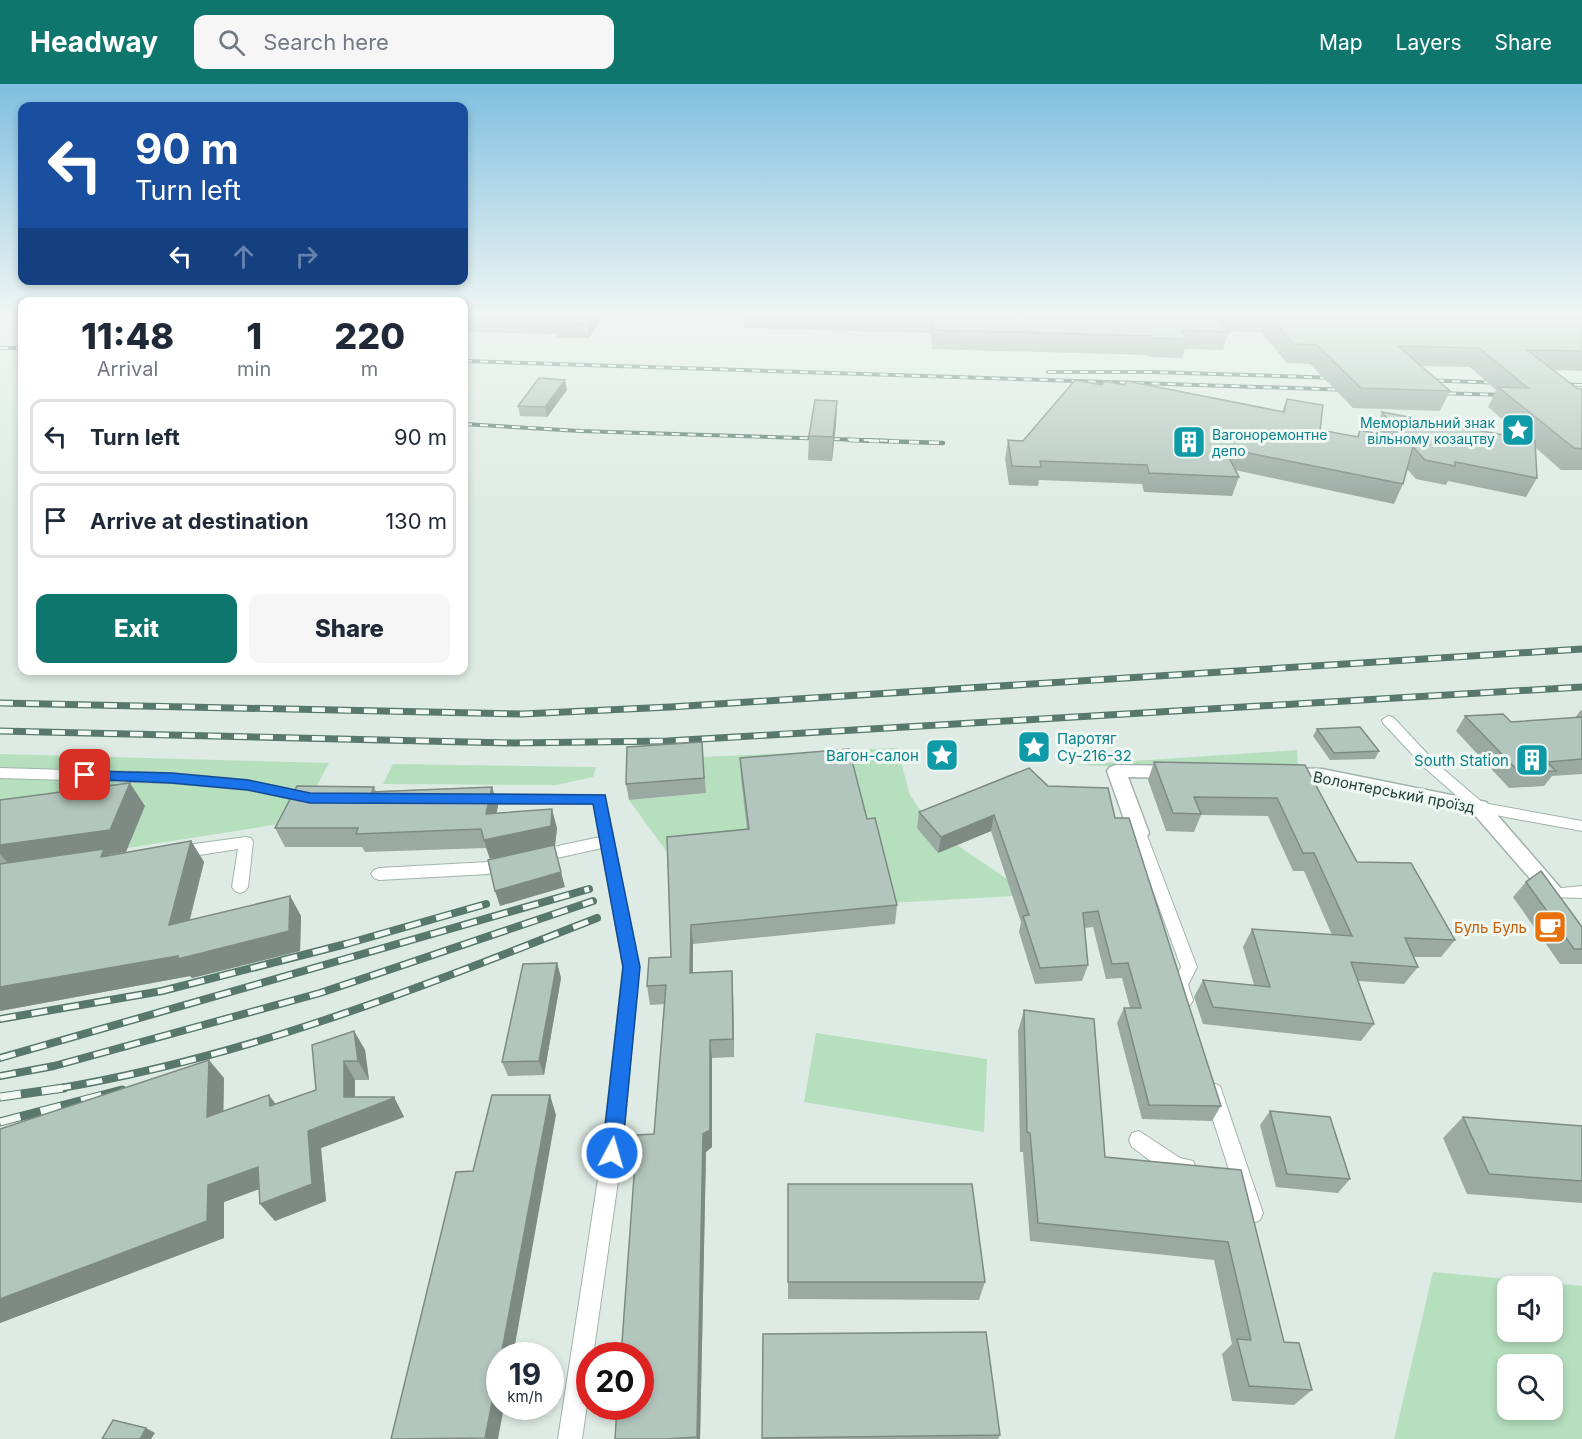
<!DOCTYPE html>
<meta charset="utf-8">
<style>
:root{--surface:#fff;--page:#f6f6f7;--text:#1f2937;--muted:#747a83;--line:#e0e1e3;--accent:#0f766e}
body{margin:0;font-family:Inter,sans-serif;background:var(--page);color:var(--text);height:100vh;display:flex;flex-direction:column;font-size:22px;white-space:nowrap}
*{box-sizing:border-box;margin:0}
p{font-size:20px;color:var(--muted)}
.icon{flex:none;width:33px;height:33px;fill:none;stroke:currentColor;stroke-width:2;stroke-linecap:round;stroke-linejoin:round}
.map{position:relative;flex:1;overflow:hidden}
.panel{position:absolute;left:18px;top:213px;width:450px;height:378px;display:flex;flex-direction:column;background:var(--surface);border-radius:12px;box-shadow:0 3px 9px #0003}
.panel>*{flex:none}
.top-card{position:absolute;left:18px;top:18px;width:450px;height:183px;border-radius:12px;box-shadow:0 3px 9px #0003;background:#1a4fa0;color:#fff;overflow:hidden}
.buttons{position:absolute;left:1497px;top:1192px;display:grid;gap:12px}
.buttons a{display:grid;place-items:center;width:66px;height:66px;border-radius:12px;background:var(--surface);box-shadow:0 3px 9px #0003;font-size:30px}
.speed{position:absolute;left:486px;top:1258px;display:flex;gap:12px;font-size:30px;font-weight:700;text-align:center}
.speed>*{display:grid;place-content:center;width:78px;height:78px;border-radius:50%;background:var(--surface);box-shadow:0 3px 9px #0003;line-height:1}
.speed small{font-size:15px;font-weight:400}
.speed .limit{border:9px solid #d22;background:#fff;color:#111}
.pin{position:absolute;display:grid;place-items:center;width:51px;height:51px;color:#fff;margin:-26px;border-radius:12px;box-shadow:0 3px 9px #0006}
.me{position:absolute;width:66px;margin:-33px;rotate:6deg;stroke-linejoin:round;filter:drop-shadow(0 0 4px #0008)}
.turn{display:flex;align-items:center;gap:21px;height:126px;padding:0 18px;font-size:27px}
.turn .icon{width:78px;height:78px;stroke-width:2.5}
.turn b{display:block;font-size:42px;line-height:51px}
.lanes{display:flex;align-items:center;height:57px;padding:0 18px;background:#0003;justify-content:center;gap:30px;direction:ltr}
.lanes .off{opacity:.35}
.eta{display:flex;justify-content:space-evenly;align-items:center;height:102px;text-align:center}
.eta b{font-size:36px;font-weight:800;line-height:42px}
.cta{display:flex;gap:12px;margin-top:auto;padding:12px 18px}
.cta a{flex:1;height:69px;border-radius:12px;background:var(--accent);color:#fff;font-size:24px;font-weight:800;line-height:69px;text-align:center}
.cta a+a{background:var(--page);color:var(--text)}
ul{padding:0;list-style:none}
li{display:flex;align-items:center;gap:18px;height:75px;margin:0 12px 9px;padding:0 6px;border:3px solid var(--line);border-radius:12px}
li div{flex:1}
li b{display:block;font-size:22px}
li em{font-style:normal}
header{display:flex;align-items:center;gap:36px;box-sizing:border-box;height:84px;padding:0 30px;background:var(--accent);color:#fff}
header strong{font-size:28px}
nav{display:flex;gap:33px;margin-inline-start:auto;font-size:21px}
.search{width:420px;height:54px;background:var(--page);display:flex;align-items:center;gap:15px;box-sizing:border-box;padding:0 21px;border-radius:12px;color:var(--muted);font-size:22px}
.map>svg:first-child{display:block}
</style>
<header>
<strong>Headway</strong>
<div class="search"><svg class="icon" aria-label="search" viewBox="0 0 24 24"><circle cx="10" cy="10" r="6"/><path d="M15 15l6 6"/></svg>Search here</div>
<nav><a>Map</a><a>Layers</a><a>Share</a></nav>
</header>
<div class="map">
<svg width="1582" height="1355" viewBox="0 0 1582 1355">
<rect width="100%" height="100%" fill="#deebe4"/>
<!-- green -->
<g fill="#b5dfbd" fill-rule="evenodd">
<path d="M897 664 910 711 929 739 957 761 1007 795 1013 812 890 819 670 772 629 716 705 709 703 673Z"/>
<path d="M1297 666 1298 682 1247 686 1074 681Z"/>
<path d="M0 670 329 679 298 737 128 764 144 722 0 747Z"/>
<path d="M393 680 589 683H596L593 693 556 701 383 700Z"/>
<path d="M816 949 987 975 984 1048 804 1018Z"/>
<path d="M1433 1188 1582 1202V1355H1394ZM1508 1203H1552V1248H1508ZM1508 1281H1552V1326H1508Z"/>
</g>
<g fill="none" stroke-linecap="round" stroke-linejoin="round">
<!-- lane casing -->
<g stroke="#a1b3ab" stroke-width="2">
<g id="lane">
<path d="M1388 632 1393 633 1435 678 1483 719 1582 737V747L1474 727 1425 684 1383 639 1382 636Z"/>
<path d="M0 684 171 689 248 696 309 709 316 714 309 719 248 706 171 699 0 694Z"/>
<path d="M478 710 605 711 639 883 622 1069 593 1272H590V1300L582 1355H558L602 1069 623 883 602 764 539 778 534 776 532 772 534 768 539 766 600 753 594 720H478L473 719 471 715 473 711Z"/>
<path d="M1139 744 1144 745 1146 749 1197 883 1188 901 1193 916 1190 921 1184 923 1178 921 1172 901 1181 883 1132 749 1134 745Z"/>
<path d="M246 753 251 754 253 758 248 803 245 807 240 809 235 807 232 803 238 765 180 774 175 772 173 768 175 764 180 762Z"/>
<path d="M506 774 511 776 514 780 511 784 488 790 379 796 374 794 371 790 374 786 379 784 488 778Z"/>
<path d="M1582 802V814L1551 813 1548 809 1551 805Z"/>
<path d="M1213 999 1220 1002 1222 1008 1263 1129 1260 1136 1253 1139 1246 1136 1243 1129 1204 1008 1206 1002Z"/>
<path d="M1139 1047 1180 1074 1193 1077 1196 1084 1193 1091C1172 1100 1149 1074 1132 1063L1129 1056 1132 1049Z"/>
</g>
</g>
<!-- street casing -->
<g stroke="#a1b3ab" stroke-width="3">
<g id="street">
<path d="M1116 681 1176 682 1182 684 1185 688 1182 692 1176 694 1128 693 1149 749 1146 754 1139 756 1132 754 1129 749 1107 687 1110 683Z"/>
<path d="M1287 684 1322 685 1486 718 1564 808 1561 814 1554 816 1547 814 1473 729 1322 697 1281 694 1278 690 1281 686Z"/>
</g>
</g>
<!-- lane -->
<use href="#lane" fill="#fff" fill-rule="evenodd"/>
<!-- street -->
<use href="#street" fill="#fff" fill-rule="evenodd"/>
<!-- rail-far4 casing -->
<g stroke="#58786d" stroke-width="4">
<g id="rail-far4">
<path d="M0 264H22"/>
<path d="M464 277 1351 306"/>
<path d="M1048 288H1152L1339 294"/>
<path d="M1420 296 1504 299"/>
<path d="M1558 300 1582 301"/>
<path d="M1432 309 1510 311"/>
<path d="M464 340 580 347 894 357"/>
</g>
</g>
<!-- rail-far3 casing -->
<g stroke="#58786d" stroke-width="4.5">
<path id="rail-far3" d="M849 356 943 359"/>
</g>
<!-- rail-far2 casing -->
<g stroke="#58786d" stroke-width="7">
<g id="rail-far2">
<path d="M0 619 522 630 670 623 1582 565"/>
<path d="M0 647 514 659 667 657 1582 603"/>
</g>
</g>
<!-- rail-far1 casing -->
<g stroke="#58786d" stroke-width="8">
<g id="rail-far1">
<path d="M0 935 162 907 346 860 486 820"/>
<path d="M0 974 589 805"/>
<path d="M0 992 54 982 320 909 593 817"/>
<path d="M55 1005C248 973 416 905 597 834"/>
</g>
</g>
<!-- rail casing -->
<g stroke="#58786d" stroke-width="9">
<g id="rail">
<path d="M0 1013 64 1004"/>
<path d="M0 1038 122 1006"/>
</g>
</g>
<!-- rail-far4 -->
<use href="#rail-far4" stroke="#eff8f2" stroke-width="2" stroke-dasharray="8" stroke-linecap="butt"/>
<!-- rail-far3 -->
<use href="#rail-far3" stroke="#eff8f2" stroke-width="3" stroke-dasharray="10" stroke-linecap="butt"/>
<!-- rail-far2 -->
<use href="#rail-far2" stroke="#eff8f2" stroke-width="4.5" stroke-dasharray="13" stroke-linecap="butt"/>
<!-- rail-far1 -->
<use href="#rail-far1" stroke="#eff8f2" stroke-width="5" stroke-dasharray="16" stroke-linecap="butt"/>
<!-- rail -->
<use href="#rail" stroke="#eff8f2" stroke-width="7" stroke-dasharray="21" stroke-linecap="butt"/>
</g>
<!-- wall -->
<g fill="#9aaaa3">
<path d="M464 229H700V230L602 233 589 254H557V250L464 248Z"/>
<path d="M743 229H1582V287L1554 286 1578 305H1582V386H1561L1536 364 1537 394 1526 413 1448 397 1446 401 1416 395 1407 385 1403 400 1394 420 1235 386 1239 393 1232 412 1144 408 1142 400 1039 396 1038 402 1009 401 1005 375 1008 356 1023 357 1102 301 1282 328 1287 315 1320 346 1357 353 1360 346 1376 349 1374 346 1382 328 1525 355 1488 323 1496 306 1470 283 1421 282 1450 307 1440 327 1353 324 1310 280 1287 279 1261 248 1229 247 1223 266 1185 265 1182 274 1149 273 1147 271 932 265 931 249 744 244Z"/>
<path d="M567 306 547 333 520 332 518 322Z"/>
<path d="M837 317 836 340 832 377 808 376 809 352Z"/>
<path d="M1582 626V690L1552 692 1544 702 1509 704 1456 647 1465 632 1511 638 1575 634 1580 627Z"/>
<path d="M1317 645 1379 667 1375 675 1330 676 1313 652Z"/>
<path d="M702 658 706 709 629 716 626 700Z"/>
<path d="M740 674 867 735 897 821 895 840 693 860V889L732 887 733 906 734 973 712 974V1063L706 1068 700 1355H615L654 1050 664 920 650 921 647 902 671 873 747 746 741 693Z"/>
<path d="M1154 678 1305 681 1357 778 1455 856 1441 873H1413L1418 883 1404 900 1358 897 1374 940 1361 957 1203 940 1194 913 1203 896 1254 901 1243 863 1252 845 1332 851 1304 787H1293L1268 732 1201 731 1194 748 1166 747 1148 696Z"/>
<path d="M1048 702 1115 734 1221 1022 1212 1037 1142 1035 1117 939 1124 924H1130L1122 894 1106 895 1093 843 1085 844 1088 881 1082 897 1035 900 1019 848 1021 838 991 747 938 769 917 744 919 728Z"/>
<path d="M374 703 376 707 492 703 498 722 496 729 557 744 555 761 490 775 486 764 365 768 362 763H285L275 744Z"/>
<path d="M0 716 145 722 109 771 191 757 204 778 190 836 290 812 301 832 300 867 192 894 190 892 0 927Z"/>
<path d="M1526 798 1582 843V880H1560L1513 813Z"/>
<path d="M557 879 561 894 544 991 508 992 502 978Z"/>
<path d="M1024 926 1105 1073 1241 1086 1284 1258 1312 1306 1294 1321 1232 1317 1222 1270 1232 1260 1214 1176 1030 1157 1023 1068H1020L1018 947Z"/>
<path d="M354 947 365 966 369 996H355V1013H394L404 1033 321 1064 326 1117 275 1137 259 1105 224 1118V1154L0 1239 224 994 223 1028 276 1020 316 1006Z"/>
<path d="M1270 1027 1350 1095 1338 1109 1276 1103 1260 1041Z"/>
<path d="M1463 1033 1582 1042V1119L1467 1110 1443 1054Z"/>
<path d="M788 1100 985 1198 979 1216 788 1215Z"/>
<path d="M763 1250 1000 1351 998 1355H762Z"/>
</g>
<!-- shaded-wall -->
<g fill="#7d8b84">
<path d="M593 229H601L602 233 589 254 587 239Z"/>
<path d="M565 296 567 306 547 333 545 323Z"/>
<path d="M837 317 836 340 832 377 833 353Z"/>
<path d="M130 699 145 722 126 768 108 771 119 785H13L0 770V761Z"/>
<path d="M492 703 498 722 492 749 486 730Z"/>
<path d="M552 725 557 744 555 761 490 775 484 756Z"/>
<path d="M994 731 991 747 938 769 941 753Z"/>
<path d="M191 757 204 778 183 861 169 841Z"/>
<path d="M561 788 565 803 500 822 495 807Z"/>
<path d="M290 812 301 832 300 867 192 894 190 892 0 927V903L178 872Z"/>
<path d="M691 841 693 860 692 908 690 889Z"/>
<path d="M557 879 561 894 544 991 539 977Z"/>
<path d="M732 887 733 906 734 973 733 955Z"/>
<path d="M354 947 365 966 369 996 358 977Z"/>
<path d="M710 956 712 974V1063L706 1068 700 1355H697L703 1050Z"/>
<path d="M209 976 224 994 223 1051 207 1033Z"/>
<path d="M344 977 355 996V1029L394 1013 404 1033 321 1064 326 1117 275 1137 260 1120 308 1047 344 1013Z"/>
<path d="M269 1011 283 1030 270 1022Z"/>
<path d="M550 1011 556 1031 513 1272H501Z"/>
<path d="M258 1083 273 1100 224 1118V1154L0 1239V1215L208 1101Z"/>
<path d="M500 1278V1323H504L498 1355H486L485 1354Z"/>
<path d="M146 1344 155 1349 151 1355H140Z"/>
</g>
<!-- building -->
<g fill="#b3c6bd" stroke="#7d8b84" stroke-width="1.5">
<path d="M464 229H593L587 239 555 238 557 235 464 232Z"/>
<path d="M877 229H1215L1229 248 1182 246 1187 255 1153 254 1152 252 934 246 932 230Z"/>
<path d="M1230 229H1582V267L1527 266 1578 305H1582V365L1574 364 1498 303 1528 304 1479 264 1398 262 1450 307 1361 304 1317 261 1294 260 1267 230Z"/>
<path d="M539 294 565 296 545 323 518 322Z"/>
<path d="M1075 296 1102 301 1105 297 1124 301 1127 297 1284 328 1287 315 1323 321 1320 346 1358 353 1360 346 1405 355 1382 328 1535 357 1537 394 1455 378V382L1425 376 1413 363 1403 400 1224 364 1239 393 1149 389 1147 381 1040 377 1041 383 1012 382 1008 356 1023 357Z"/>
<path d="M815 316 837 317 833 353 809 352Z"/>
<path d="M1503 630 1511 638 1582 633V675L1547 678 1556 687 1520 689 1465 632Z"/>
<path d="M1360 643 1379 667 1334 669 1317 645Z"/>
<path d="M702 658 704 694 626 700 627 663Z"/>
<path d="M849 665 867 735 875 734 897 821 691 841 690 889 732 887 733 955 710 956V1046L703 1050 697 1353 666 1355H615L617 1323H640V1272H621L637 1051 654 1050 666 901 647 902 649 874 671 873 667 753 749 745 740 674Z"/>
<path d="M1154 678 1305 681 1357 778 1411 779 1455 856 1405 854 1418 883 1351 878 1374 940 1213 923 1203 896 1270 903 1252 845 1352 852 1314 769H1303L1277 714 1194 713 1201 730 1173 729Z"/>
<path d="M1029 684 1048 702 1108 704 1115 734H1129L1221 1022 1149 1021 1124 924H1141L1128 879 1112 880 1098 827 1083 829 1088 881 1040 884 1023 832 1029 831 994 731 941 753 919 728Z"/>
<path d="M130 699 110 746 0 761V716Z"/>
<path d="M297 702 374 703 372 708 492 703 486 730 552 725 551 742 484 756 481 745 356 750 358 744H275Z"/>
<path d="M191 757 169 841 290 812 289 847 178 875V872L0 903V780L104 765 101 773Z"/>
<path d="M554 761 561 788 495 807 488 776Z"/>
<path d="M1541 787 1582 843V865H1574L1526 798Z"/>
<path d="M557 879 539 977 502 978 523 880Z"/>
<path d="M1024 926 1094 935 1105 1073 1241 1086 1284 1258 1299 1259 1312 1306 1249 1302 1237 1255 1251 1256 1228 1158 1038 1139 1030 1049 1027 1048Z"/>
<path d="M354 947 358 977H344V1013H394V1014L308 1047 312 1100 260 1120 258 1083 208 1101 207 1137 0 1215V1045L209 976 207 1033 269 1011 270 1022 316 1006 312 961Z"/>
<path d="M492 1011H550L501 1272H500V1278L485 1354 391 1355 456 1088 473 1087Z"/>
<path d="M1270 1027 1330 1033 1350 1095 1287 1090Z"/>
<path d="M1463 1033 1582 1042V1097L1489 1090Z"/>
<path d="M788 1100H972L985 1198H788Z"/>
<path d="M986 1248 1000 1351 762 1354 763 1250Z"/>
<path d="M113 1336 146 1344 140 1355H102Z"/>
</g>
<!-- sky -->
<linearGradient id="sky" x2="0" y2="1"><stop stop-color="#7fbfe0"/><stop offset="0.55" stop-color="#f0f6f3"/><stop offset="1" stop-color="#f0f6f3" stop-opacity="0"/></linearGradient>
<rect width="1582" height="419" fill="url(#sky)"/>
<!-- route -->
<path fill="#1a73e8" stroke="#114b97" stroke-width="1.5" d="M85 687 171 689 248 696 310 709 605 711 640 883 622 1069 619 1076 612 1078 605 1076 602 1069 623 883 593 720 310 719 248 706 171 699 80 695 78 691Z"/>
<!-- icons -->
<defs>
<g id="sight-square" transform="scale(1.725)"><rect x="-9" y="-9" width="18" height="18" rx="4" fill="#0f9aa8" stroke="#eff8f2"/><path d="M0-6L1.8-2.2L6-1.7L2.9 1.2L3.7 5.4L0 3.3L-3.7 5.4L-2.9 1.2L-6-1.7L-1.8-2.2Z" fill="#fff"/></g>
<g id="building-square" transform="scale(1.725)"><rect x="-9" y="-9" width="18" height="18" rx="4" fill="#0f9aa8" stroke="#eff8f2"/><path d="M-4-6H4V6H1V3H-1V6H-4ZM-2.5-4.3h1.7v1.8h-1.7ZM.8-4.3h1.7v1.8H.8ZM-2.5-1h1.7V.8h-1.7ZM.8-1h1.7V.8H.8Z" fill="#fff"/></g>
<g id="cafe-square" transform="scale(1.725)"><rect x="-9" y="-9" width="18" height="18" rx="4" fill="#e8710a" stroke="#eff8f2"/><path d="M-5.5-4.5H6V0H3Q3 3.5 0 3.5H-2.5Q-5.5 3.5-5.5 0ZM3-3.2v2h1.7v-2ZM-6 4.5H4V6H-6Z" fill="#fff"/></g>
</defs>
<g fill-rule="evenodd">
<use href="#sight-square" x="1518" y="346"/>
<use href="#building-square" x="1189" y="358"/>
<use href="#sight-square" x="1034" y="663"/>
<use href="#sight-square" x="942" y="671"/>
<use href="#building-square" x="1532" y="676"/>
<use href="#cafe-square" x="1550" y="843"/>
</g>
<g text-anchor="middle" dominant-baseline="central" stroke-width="6" stroke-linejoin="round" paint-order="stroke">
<!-- far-culture labels -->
<g font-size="14" fill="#0d838f" stroke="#eff8f2" text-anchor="end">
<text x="1495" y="338">Меморіальний знак<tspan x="1495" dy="16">вільному козацтву</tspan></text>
<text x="1212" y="350" text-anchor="start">Вагоноремонтне<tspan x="1212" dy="16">депо</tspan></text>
</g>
<!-- culture labels -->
<g font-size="15" fill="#0d838f" stroke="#eff8f2" text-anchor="end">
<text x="1057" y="654" text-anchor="start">Паротяг<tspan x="1057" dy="17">Су-216-32</tspan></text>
<text x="919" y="671">Вагон-салон</text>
<text x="1509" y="676">South Station</text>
</g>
<!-- street labels -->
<g font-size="15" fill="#1e3c32" stroke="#eff8f2">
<text transform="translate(1394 708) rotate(11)">Волонтерський проїзд</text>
</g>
<!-- food labels -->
<g font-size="15" fill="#c56008" stroke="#eff8f2" text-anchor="end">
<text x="1527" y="843">Буль Буль</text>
</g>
</g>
</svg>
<div class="buttons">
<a><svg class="icon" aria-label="sound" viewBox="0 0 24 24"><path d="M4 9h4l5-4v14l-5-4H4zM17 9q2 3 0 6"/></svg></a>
<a><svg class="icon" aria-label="search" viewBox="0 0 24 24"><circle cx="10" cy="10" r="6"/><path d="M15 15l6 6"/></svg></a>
</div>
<div class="speed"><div>19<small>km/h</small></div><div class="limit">20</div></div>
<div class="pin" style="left:85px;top:691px;background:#d93025"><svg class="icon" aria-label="arrive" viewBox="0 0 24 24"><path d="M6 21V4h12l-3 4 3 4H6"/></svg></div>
<svg class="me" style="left:612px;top:1069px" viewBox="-20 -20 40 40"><circle r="17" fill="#1a73e8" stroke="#fff" stroke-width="3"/><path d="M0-11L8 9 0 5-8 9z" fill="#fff"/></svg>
<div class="top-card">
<div class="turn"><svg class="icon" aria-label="left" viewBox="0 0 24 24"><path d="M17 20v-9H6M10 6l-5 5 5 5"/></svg><div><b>90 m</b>Turn left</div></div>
<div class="lanes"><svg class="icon" aria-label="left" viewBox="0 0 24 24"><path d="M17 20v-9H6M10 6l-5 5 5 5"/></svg><svg class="icon off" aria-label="ahead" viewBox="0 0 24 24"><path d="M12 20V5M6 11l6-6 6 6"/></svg><svg class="icon off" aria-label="right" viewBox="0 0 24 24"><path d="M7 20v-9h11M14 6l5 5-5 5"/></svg></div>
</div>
<section class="panel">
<div class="eta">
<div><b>11:48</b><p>Arrival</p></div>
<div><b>1</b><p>min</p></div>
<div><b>220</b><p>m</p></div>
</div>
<ul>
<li><svg class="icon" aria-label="left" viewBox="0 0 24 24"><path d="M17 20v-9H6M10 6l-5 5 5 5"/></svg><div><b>Turn left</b></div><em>90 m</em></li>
<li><svg class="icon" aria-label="arrive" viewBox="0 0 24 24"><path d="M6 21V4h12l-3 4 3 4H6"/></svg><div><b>Arrive at destination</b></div><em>130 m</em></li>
</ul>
<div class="cta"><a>Exit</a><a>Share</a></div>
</section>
</div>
